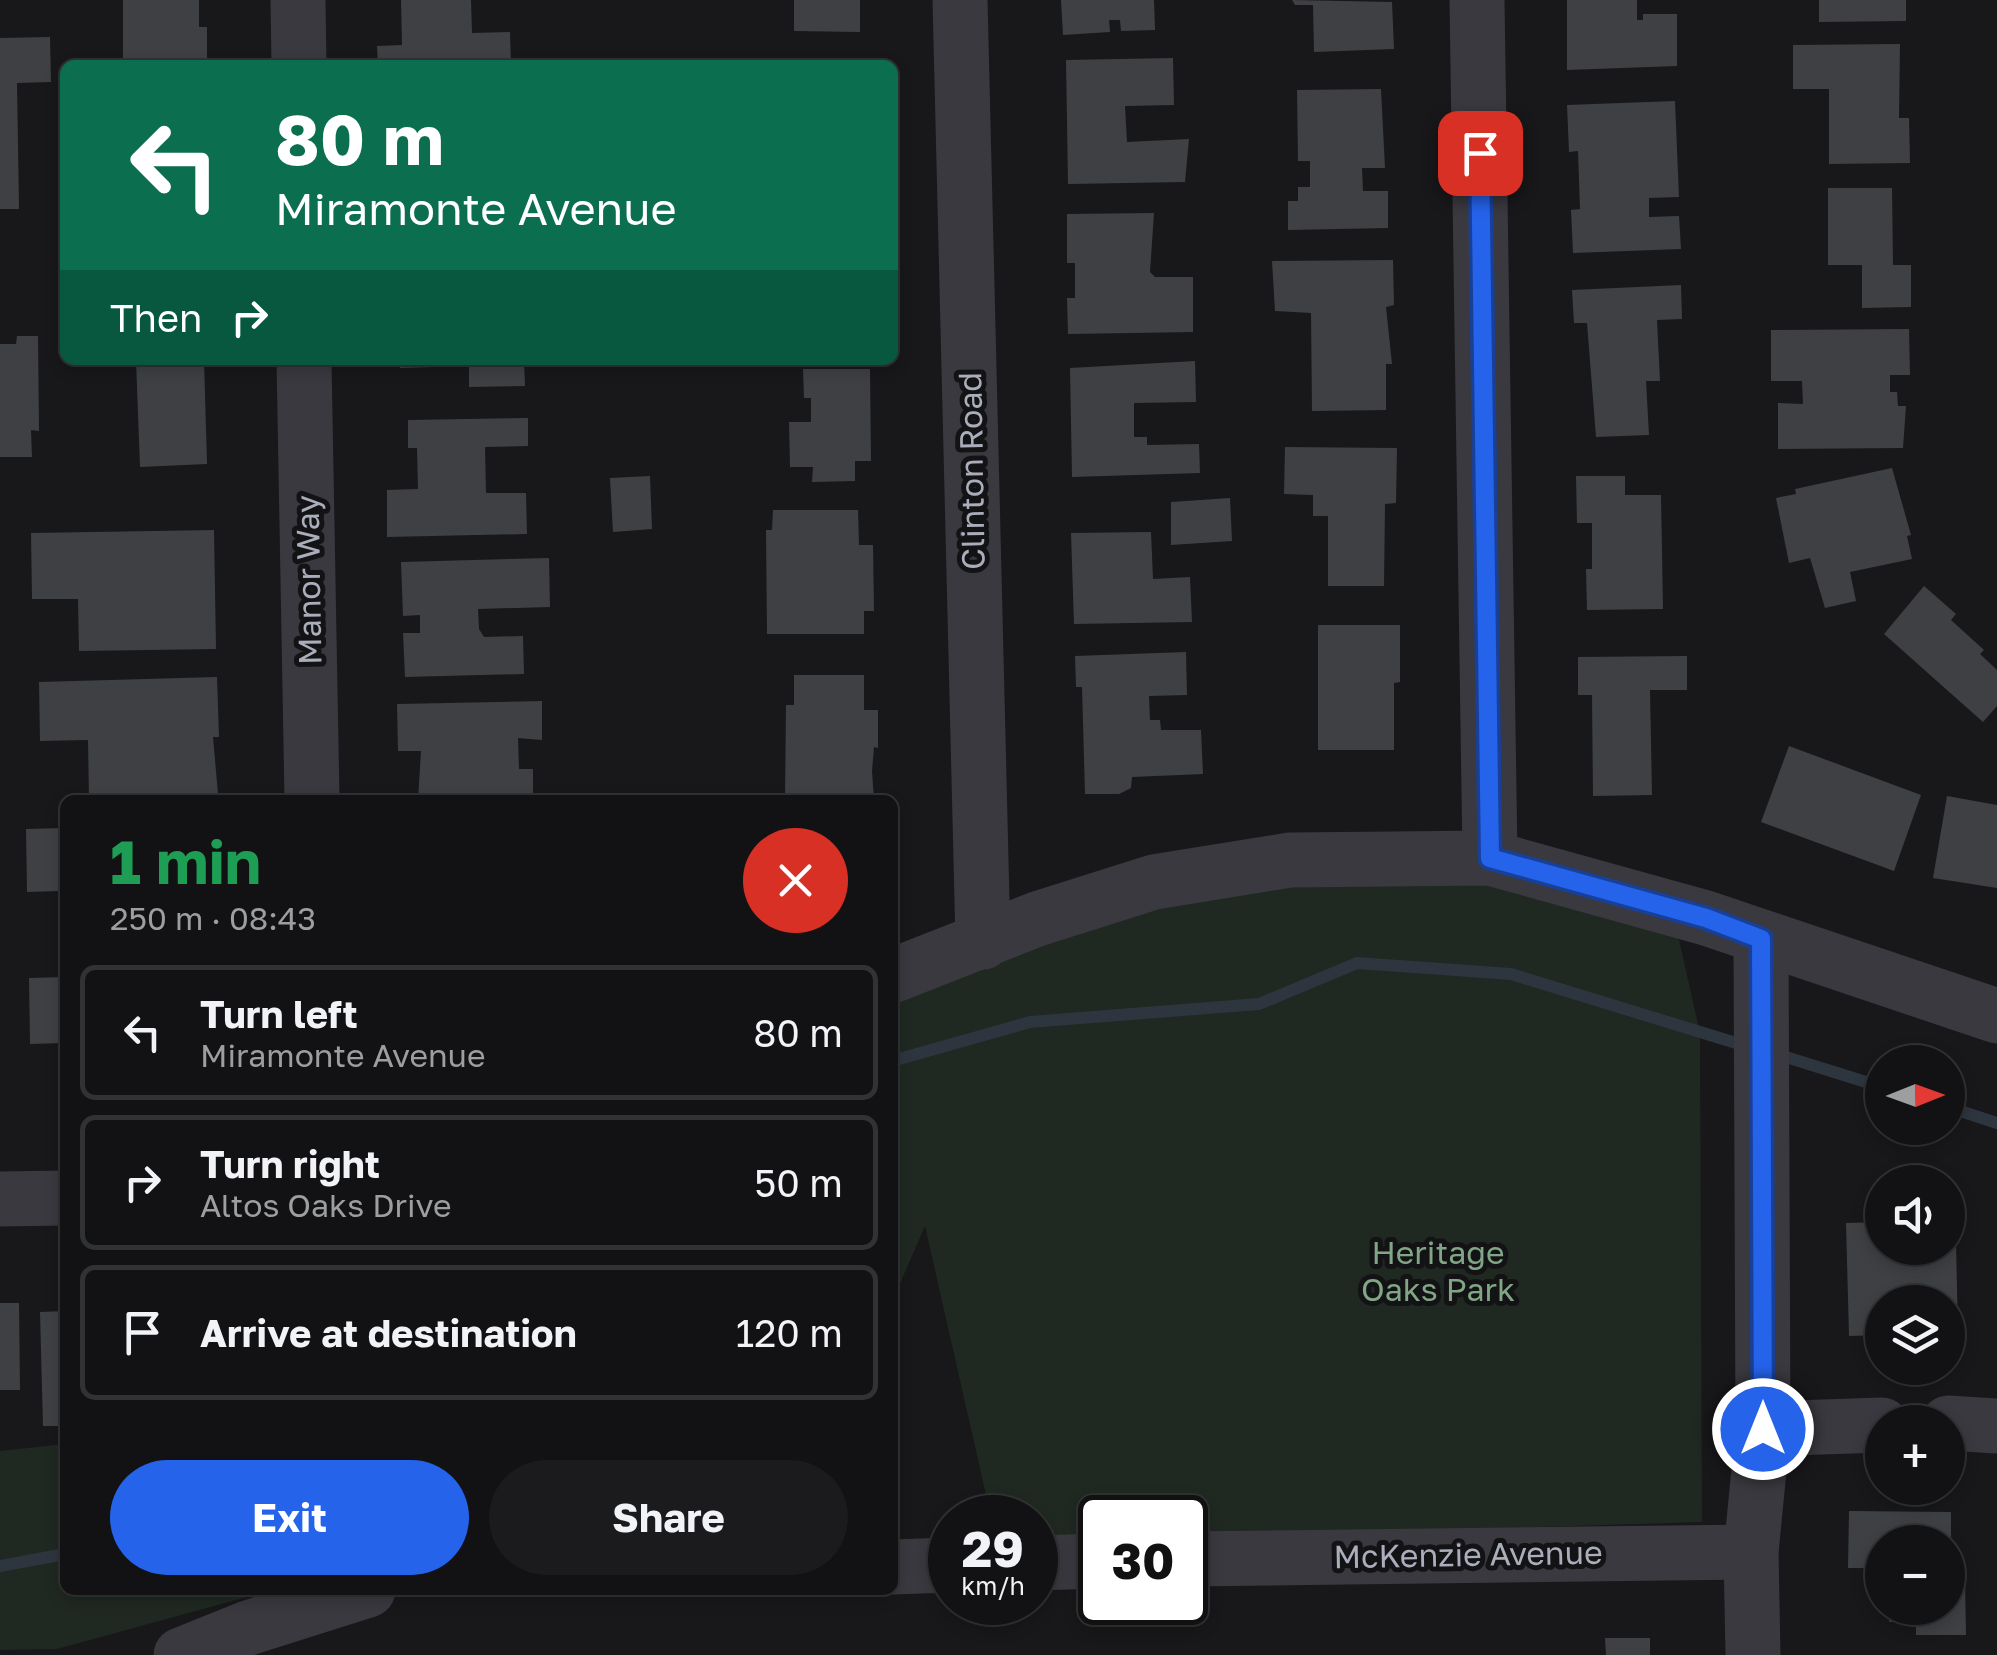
<!DOCTYPE html>
<meta charset="utf-8">
<style>
:root{--surface:#121214;--page:#1b1b1d;--text:#f1f3f6;--muted:#9c9ea0;--line:#313234;--accent:#2563eb}
body{margin:0;font-family:"Golos Text",sans-serif;background:var(--page);color:var(--text);height:100vh;display:flex;flex-direction:column;font-size:38px;white-space:nowrap}
*{box-sizing:border-box;margin:0}
p{font-size:32px;color:var(--muted)}
.icon{flex:none;width:55px;height:55px;fill:none;stroke:currentColor;stroke-width:2;stroke-linecap:round;stroke-linejoin:round}
.map{position:relative;flex:1;overflow:hidden}
.side{position:absolute;left:60px;top:795px;width:838px;height:800px;display:flex;flex-direction:column;background:var(--surface);border-radius:15px;box-shadow:0 5px 15px #0003,0 0 0 2px var(--line)}
.side>*{flex:none}
.guide{position:absolute;left:60px;top:60px;width:838px;height:305px;border-radius:15px;box-shadow:0 5px 15px #0003,0 0 0 2px var(--line);background:#0b6e4f;color:#fff;overflow:hidden}
.needle{width:65px;rotate:89deg}
.controls{position:absolute;left:1865px;top:1045px;display:grid;gap:20px}
.controls a{display:grid;place-items:center;width:100px;height:100px;border-radius:50%;background:var(--surface);box-shadow:0 5px 15px #0003,0 0 0 2px var(--line);font-size:50px}
.speed{position:absolute;left:928px;top:1495px;display:flex;gap:20px;font-size:50px;font-weight:700;text-align:center}
.speed>*{display:grid;place-content:center;width:130px;height:130px;border-radius:50%;background:var(--surface);box-shadow:0 5px 15px #0003,0 0 0 2px var(--line);line-height:1}
.speed small{font-size:25px;font-weight:400}
.speed .limit{border:5px solid #111;border-radius:15px;background:#fff;color:#111}
.pin{position:absolute;display:grid;place-items:center;width:85px;height:85px;color:#fff;margin:-42px;border-radius:20px;box-shadow:0 5px 15px #0006}
.me{position:absolute;width:110px;margin:-55px;rotate:0deg;stroke-linejoin:round;filter:drop-shadow(0 0 8px #0008)}
.turn{display:flex;align-items:center;gap:35px;height:210px;padding:0 50px;font-size:45px}
.turn .icon{width:130px;height:130px;stroke-width:2.5}
.turn b{display:block;font-size:70px;line-height:85px}
.then{display:flex;align-items:center;height:95px;padding:0 50px;background:#0003;gap:20px;font-size:38px}
.round{display:grid;place-items:center;flex:none;width:105px;height:105px;border-radius:52px;background:var(--page)}
.summary{display:flex;align-items:center;justify-content:space-between;height:170px;padding:0 50px}
h1{font-size:60px;font-weight:700;line-height:75px;color:#1e9e55}
.action{display:flex;gap:20px;margin-top:auto;padding:20px 50px}
.action a{flex:1;height:115px;border-radius:60px;background:var(--accent);color:#fff;font-size:40px;font-weight:700;line-height:115px;text-align:center}
.action a+a{background:var(--page);color:var(--text)}
ul{padding:0;list-style:none}
li{display:flex;align-items:center;gap:30px;height:135px;margin:0 20px 15px;padding:0 30px;border:5px solid var(--line);border-radius:15px}
li div{flex:1}
li b{display:block;font-size:38px}
li em{font-style:normal}
.map>svg:first-child{display:block}
</style>
<div class="map">
<svg width="1997" height="1655" viewBox="0 0 1997 1655">
<rect width="100%" height="100%" fill="#18181a"/>
<!-- green -->
<g fill="#1f2821">
<path d="M1426 858 1673 913 1700 1033 1702 1522 1185 1538V1518H1100V1541L1035 1543V1518L991 1517 925 1226 893 1300V976L983 942Z"/>
<path d="M65 1444V1590H272L57 1649 0 1650V1451Z"/>
</g>
<g fill="none" stroke-linecap="round" stroke-linejoin="round">
<!-- stream -->
<g stroke="#2d353f" stroke-width="12">
<path d="M1773 1053 1882 1087"/>
<path d="M892 1061 1030 1022 1259 1004 1357 963 1511 974 1749 1047"/>
<path d="M1948 1107 1997 1123"/>
<path d="M0 1566 65 1554"/>
</g>
</g>
<!-- building -->
<g fill="#3f4044">
<path d="M123 0H199V27H207V65H123Z"/>
<path d="M401 0H471L472 33 510 32 511 65H378L377 46 402 45Z"/>
<path d="M794 0H860V32L794 31Z"/>
<path d="M1061 0H1154L1155 30 1121 31 1120 20H1109L1110 32 1063 35Z"/>
<path d="M1292 0 1392 2 1394 49 1314 52 1313 5H1295Z"/>
<path d="M1567 0H1637V20H1643V14H1677V66L1567 70Z"/>
<path d="M1819 0H1906V21L1819 22Z"/>
<path d="M50 37 51 82 17 83 19 209H0V38Z"/>
<path d="M1900 44 1899 118H1909L1910 163 1829 164V89H1793V45Z"/>
<path d="M1173 58 1174 105 1125 106 1127 142 1189 139 1185 182 1068 184 1066 60Z"/>
<path d="M1381 89 1385 168H1362L1363 191H1388V228L1288 230V201H1298V187H1310V161H1298L1297 90Z"/>
<path d="M1675 101 1679 197 1649 198V217L1679 216 1681 249 1573 253 1571 210 1580 209 1578 151 1569 152 1567 105Z"/>
<path d="M1828 188H1892L1893 265H1911V307L1862 308V265H1828Z"/>
<path d="M1154 213 1150 272 1155 277H1193V332L1068 334 1067 298H1075V263H1067V214Z"/>
<path d="M1393 260 1394 305 1386 307 1392 364H1386V410L1312 411 1311 313 1275 311 1272 261Z"/>
<path d="M1681 285 1682 319 1657 320 1660 381H1646L1649 435 1596 437 1587 323H1574L1572 290Z"/>
<path d="M1909 329 1910 375H1890V392H1897L1898 406H1906L1903 448 1778 449V403L1803 404 1802 381H1771V330Z"/>
<path d="M17 336H38L39 431 31 430 32 457H0V344H16Z"/>
<path d="M136 360H204L207 464 140 467Z"/>
<path d="M400 360H524L525 386 469 387V366L400 368Z"/>
<path d="M1195 361 1196 402 1134 403V437H1147V445L1199 444 1200 473 1072 477 1070 368Z"/>
<path d="M803 369H870L871 461H855V481L812 482 813 467H790L789 422H811V398H804Z"/>
<path d="M528 418V446L485 447 486 493H526L527 534 387 537V490L418 489 417 448H408V420Z"/>
<path d="M1285 447 1397 448 1396 503 1385 504 1384 586H1328V516H1313V495L1284 494Z"/>
<path d="M1892 468 1911 535 1907 536 1912 559 1850 572 1856 601 1825 608 1810 558 1789 563 1776 498 1796 494 1795 489Z"/>
<path d="M650 476 652 529 613 532 610 478Z"/>
<path d="M1576 476H1625V495H1661L1663 609 1587 610 1586 569H1592V523H1577Z"/>
<path d="M1230 498 1232 541 1171 545V502Z"/>
<path d="M773 510H858L859 545H873L874 611H864V634H767L766 530H772Z"/>
<path d="M214 530 216 649 79 651 78 599H32L31 533Z"/>
<path d="M1151 532 1153 579 1190 577 1192 622 1074 624 1071 533Z"/>
<path d="M549 558 550 607 478 609 479 629 484 637 523 636 524 674 405 677 403 633H420V615L403 616 401 562Z"/>
<path d="M1924 586 1956 614 1951 620 1984 650 1980 654 1997 670V706L1983 722 1884 634Z"/>
<path d="M1318 625H1400V682L1394 683V750H1318Z"/>
<path d="M1186 652 1187 695 1149 696 1150 720H1160L1161 730H1201L1203 774 1132 777 1131 788 1119 794H1085L1082 687H1076L1075 656Z"/>
<path d="M1687 656V690H1650L1652 795 1593 796 1592 695H1578V657Z"/>
<path d="M794 675H864V710H878V748L874 747 872 771 874 800H785L786 705H794Z"/>
<path d="M217 677 219 737H213L218 794 89 798 88 740 40 741 39 682Z"/>
<path d="M542 701V740L518 738 519 769H533V800H418L421 751H398L397 704Z"/>
<path d="M1789 746 1921 795 1894 871 1761 822Z"/>
<path d="M1947 796 1997 805V888L1933 878Z"/>
<path d="M65 828V945H61L60 891 27 892 26 829Z"/>
<path d="M65 977V1043L30 1044 29 978Z"/>
<path d="M1882 1222V1248H1901L1902 1264H1924V1248H1948V1242H1956L1958 1334H1948V1302H1882V1335L1849 1336 1846 1223Z"/>
<path d="M0 1303H19L20 1390H0Z"/>
<path d="M65 1311V1426H43L40 1312Z"/>
<path d="M1849 1511 1951 1512V1580H1965L1966 1635H1916V1622H1889V1608H1948V1542H1882V1568H1848Z"/>
<path d="M1605 1638H1650V1655H1606Z"/>
</g>
<g fill="none" stroke-linecap="round" stroke-linejoin="round">
<!-- minor -->
<g stroke="#39393f" stroke-width="55">
<path d="M298 0 299 65"/>
<path d="M960 0 983 942"/>
<path d="M1477 0 1490 858"/>
<path d="M304 360 312 800"/>
<path d="M892 976 1037 919 1154 882 1290 860 1490 858 1706 918 1997 1016"/>
<path d="M0 1199 65 1198"/>
<path d="M1948 1423 1997 1426"/>
<path d="M1763 1429 1882 1425"/>
<path d="M1185 1559 1751 1552"/>
<path d="M1035 1563 1100 1561"/>
<path d="M892 1567 950 1565"/>
<path d="M181 1655 248 1628 368 1590"/>
<path d="M1753 1655 1751 1552 1763 1429 1761 939"/>
</g>
</g>
<g fill="none" stroke-linecap="round" stroke-linejoin="round">
<!-- route casing -->
<g stroke="#184099" stroke-width="25">
<path id="route" d="M1480 153 1490 858 1706 918 1761 939 1763 1429"/>
</g>
<!-- route -->
<use href="#route" stroke="#2563eb" stroke-width="18"/>
</g>
<g text-anchor="middle" dominant-baseline="central" stroke-width="10" stroke-linejoin="round" paint-order="stroke">
<!-- street labels -->
<g font-size="32" fill="#aaadba" stroke="#131315">
<text transform="translate(971 471) rotate(-91)">Clinton Road</text>
<text transform="translate(308 580) rotate(-91)">Manor Way</text>
<text transform="translate(1468 1554) rotate(-1)">McKenzie Avenue</text>
</g>
<!-- park labels -->
<g font-size="32" fill="#80a686" stroke="#131315">
<text x="1438" y="1252">Heritage<tspan x="1438" dy="37">Oaks Park</tspan></text>
</g>
</g>
</svg>
<div class="controls">
<a><svg class="needle" viewBox="-14 -14 28 28"><path d="M0-13l5 13h-10z" fill="#e53935"/><path d="M0 13l5-13h-10z" fill="#9c9ea0"/></svg></a>
<a><svg class="icon" aria-label="sound" viewBox="0 0 24 24"><path d="M4 9h4l5-4v14l-5-4H4zM17 9q2 3 0 6"/></svg></a>
<a><svg class="icon" aria-label="layers" viewBox="0 0 24 24"><path d="M12 4l9 5-9 5-9-5zM3 14l9 5 9-5"/></svg></a>
<a>+</a>
<a>−</a>
</div>
<div class="speed"><div>29<small>km/h</small></div><div class="limit">30</div></div>
<div class="pin" style="left:1480px;top:153px;background:#d93025"><svg class="icon" aria-label="arrive" viewBox="0 0 24 24"><path d="M6 21V4h12l-3 4 3 4H6"/></svg></div>
<svg class="me" style="left:1763px;top:1429px" viewBox="-20 -20 40 40"><circle r="17" fill="#2563eb" stroke="#fff" stroke-width="3"/><path d="M0-11L8 9 0 5-8 9z" fill="#fff"/></svg>
<div class="guide">
<div class="turn"><svg class="icon" aria-label="left" viewBox="0 0 24 24"><path d="M17 20v-9H6M10 6l-5 5 5 5"/></svg><div><b>80 m</b>Miramonte Avenue</div></div>
<div class="then">Then<svg class="icon" aria-label="right" viewBox="0 0 24 24"><path d="M7 20v-9h11M14 6l5 5-5 5"/></svg></div>
</div>
<section class="side">
<div class="summary"><div><h1>1 min</h1><p>250 m · 08:43</p></div><a class="round" style="background:#d93025;color:#fff"><svg class="icon" aria-label="close" viewBox="0 0 24 24"><path d="M6 6l12 12M18 6L6 18"/></svg></a></div>
<ul>
<li><svg class="icon" aria-label="left" viewBox="0 0 24 24"><path d="M17 20v-9H6M10 6l-5 5 5 5"/></svg><div><b>Turn left</b><p>Miramonte Avenue</p></div><em>80 m</em></li>
<li><svg class="icon" aria-label="right" viewBox="0 0 24 24"><path d="M7 20v-9h11M14 6l5 5-5 5"/></svg><div><b>Turn right</b><p>Altos Oaks Drive</p></div><em>50 m</em></li>
<li><svg class="icon" aria-label="arrive" viewBox="0 0 24 24"><path d="M6 21V4h12l-3 4 3 4H6"/></svg><div><b>Arrive at destination</b></div><em>120 m</em></li>
</ul>
<div class="action"><a>Exit</a><a>Share</a></div>
</section>
</div>
